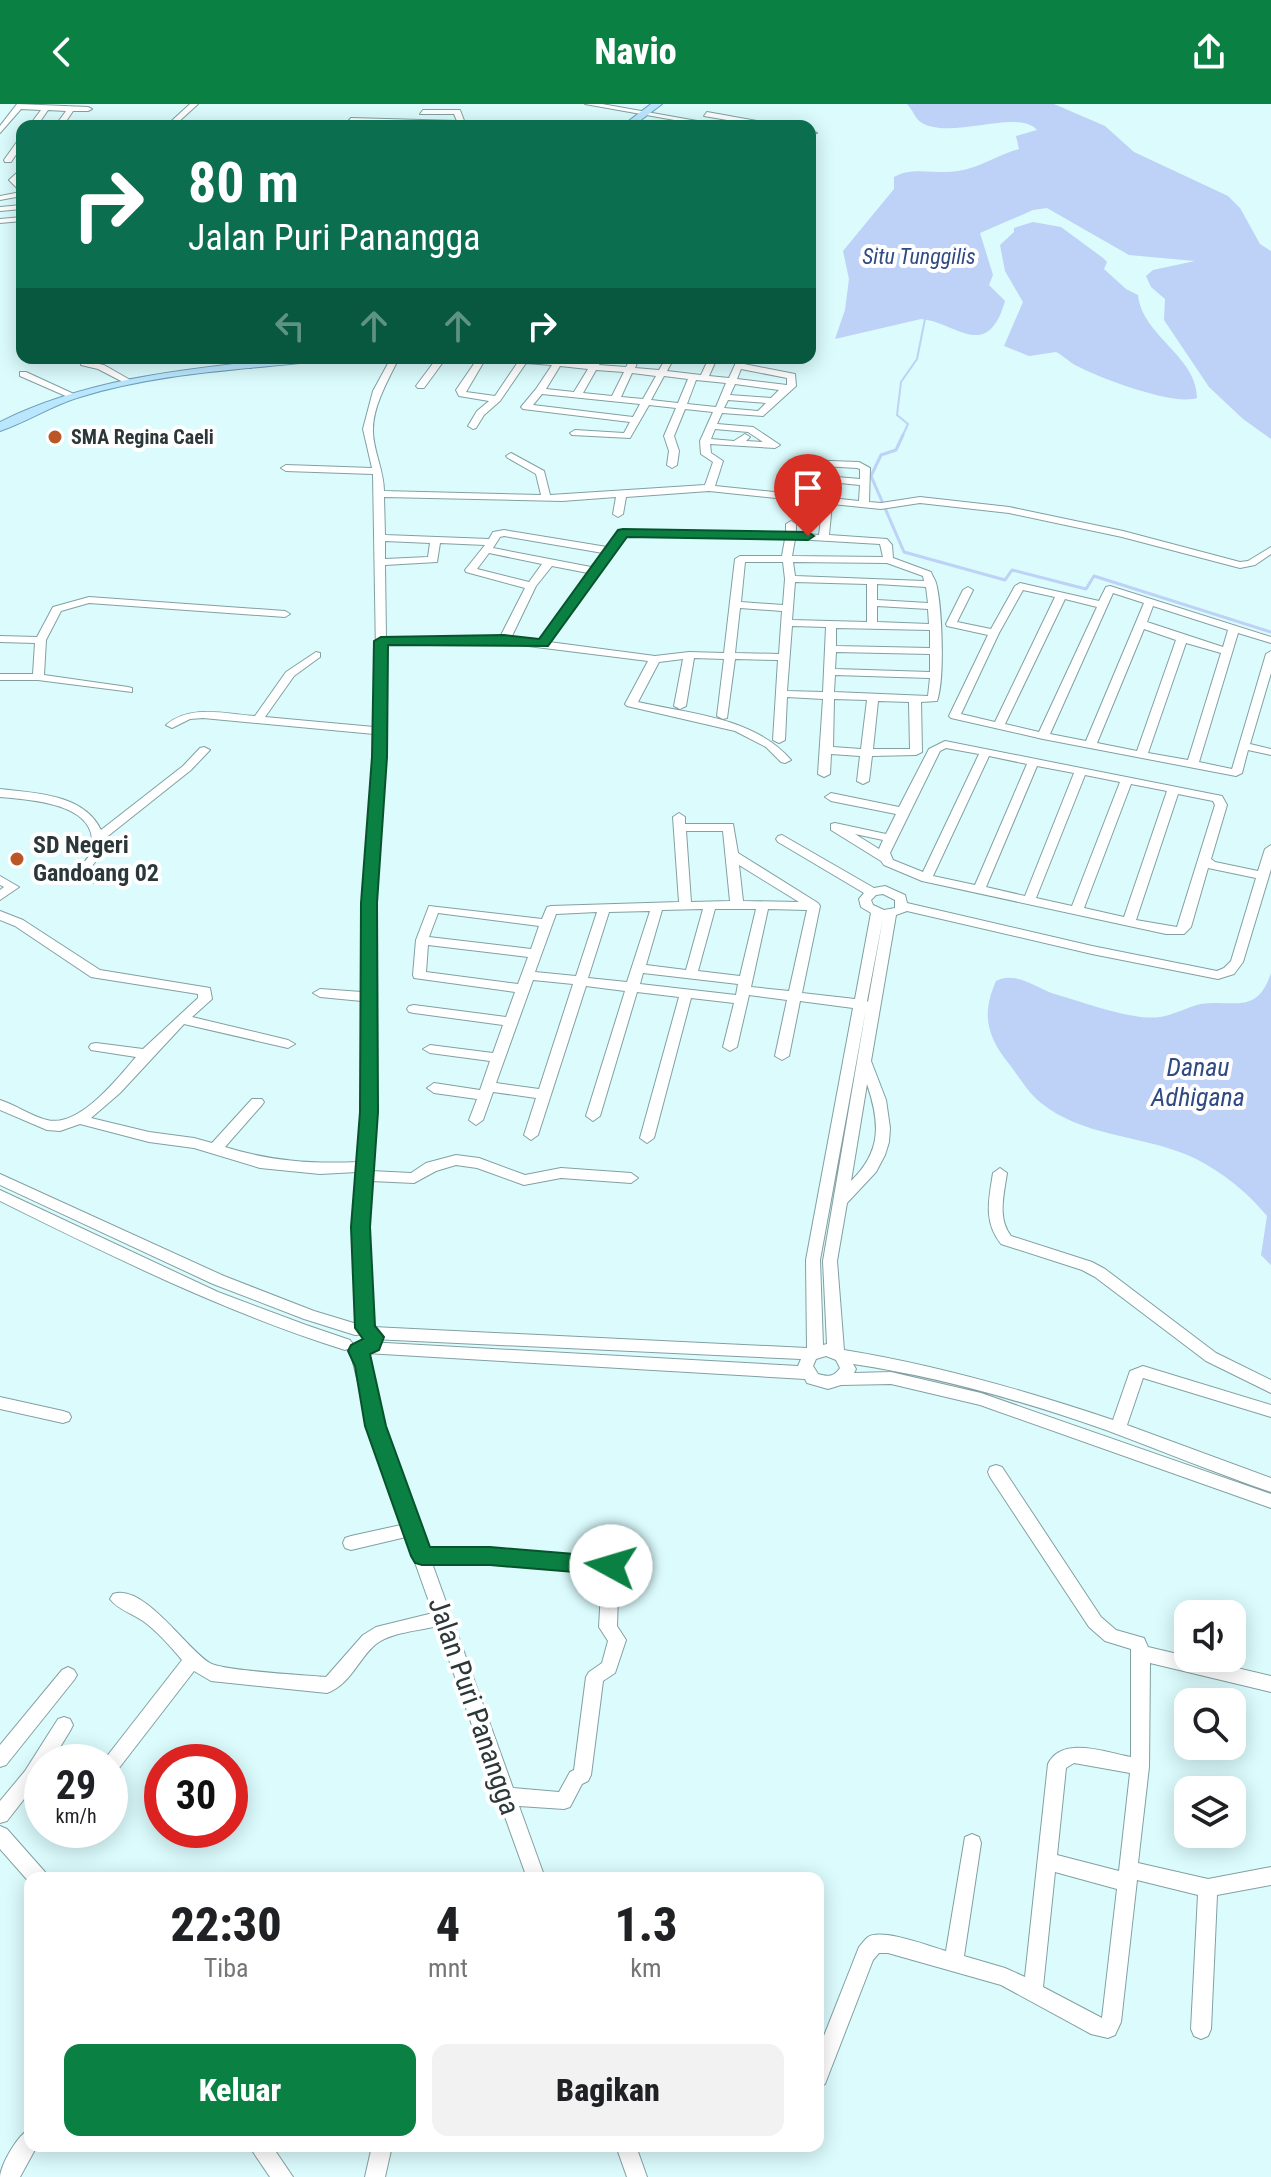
<!DOCTYPE html>
<html lang="id">
<style>
:root{--surface:#fff;--page:#f2f2f2;--text:#202124;--muted:#757577;--accent:#0b8043}
body{margin:0;font-family:"Roboto Condensed",sans-serif;background:var(--page);color:var(--text);height:100vh;display:flex;flex-direction:column;font-size:30px;white-space:nowrap}
*{box-sizing:border-box;margin:0}
p{font-size:26px;color:var(--muted)}
.icon{flex:none;width:44px;height:44px;fill:none;stroke:currentColor;stroke-width:2;stroke-linecap:round;stroke-linejoin:round}
.map{position:relative;flex:1;overflow:hidden}
.side{position:absolute;left:24px;top:1768px;width:800px;height:280px;display:flex;flex-direction:column;background:var(--surface);border-radius:16px;box-shadow:0 4px 20px #0003}
.side>*{flex:none}
.top-card{position:absolute;left:16px;top:16px;width:800px;height:244px;border-radius:16px;box-shadow:0 4px 20px #0003;background:#0b6e4f;color:#fff;overflow:hidden}
.buttons{position:absolute;left:1174px;top:1496px;display:grid;gap:16px}
.buttons a{display:grid;place-items:center;width:72px;height:72px;border-radius:16px;background:var(--surface);box-shadow:0 4px 20px #0003;font-size:40px}
.speed{position:absolute;left:24px;top:1640px;display:flex;gap:16px;font-size:40px;font-weight:700;text-align:center}
.speed>*{display:grid;place-content:center;width:104px;height:104px;border-radius:50%;background:var(--surface);box-shadow:0 4px 20px #0003;line-height:1}
.speed small{font-size:20px;font-weight:400}
.speed .limit{border:12px solid #d22;background:#fff;color:#111}
.pin{position:absolute;display:grid;place-items:center;width:68px;height:68px;color:#fff;margin:-82px -34px;border-radius:50% 50% 50% 0;rotate:-45deg;box-shadow:0 0 8px #0007}
.pin .icon{rotate:45deg}
.me{position:absolute;width:88px;margin:-44px;rotate:276deg;stroke-linejoin:round;filter:drop-shadow(0 0 6px #0008)}
.turn{display:flex;align-items:center;gap:28px;height:168px;padding:0 40px;font-size:36px}
.turn .icon{width:104px;height:104px;stroke-width:2.5}
.turn b{display:block;font-size:56px;line-height:68px}
.lanes{display:flex;align-items:center;height:76px;padding:0 40px;background:#0003;justify-content:center;gap:40px;direction:ltr}
.lanes .off{opacity:.35}
.eta{display:flex;justify-content:space-evenly;align-items:center;height:136px;text-align:center}
.eta b{font-size:48px;font-weight:800;line-height:56px}
.action{display:flex;gap:16px;margin-top:auto;padding:16px 40px}
.action a{flex:1;height:92px;border-radius:16px;background:var(--accent);color:#fff;font-size:32px;font-weight:800;line-height:92px;text-align:center}
.action a+a{background:var(--page);color:var(--text)}
header{display:flex;justify-content:space-between;align-items:center;height:104px;padding:0 40px;background:var(--accent);color:#fff;font-size:36px;font-weight:800}
.map>svg:first-child{display:block}
</style>
<header><svg class="icon" aria-label="back" viewBox="0 0 24 24"><path d="M15 5l-7 7 7 7"/></svg>Navio<svg class="icon" aria-label="share" viewBox="0 0 24 24"><path d="M12 15V3M7 8l5-5 5 5M5 13v7h14v-7"/></svg></header>
<div class="map">
<svg width="1271" height="2073" viewBox="0 0 1271 2073">
<rect width="100%" height="100%" fill="#dbfbfd"/>
<!-- water -->
<g fill="#bed1f6">
<path d="M907 0H1054L1105 22 1134 48 1228 92 1240 104 1260 140 1271 147V335L1243 315 1209 283 1164 216 1165 195 1151 183 1146 172 1153 166 1195 157 1129 151 1047 104 1033 106 980 129 993 171 989 181 1005 197C987 259 956 218 921 215L835 235 845 206 849 175 843 147 894 85V73C914 62 936 71 958 67 979 64 998 51 1019 45L1016 32 1037 26C1018 4 952 36 922 19 915 15 913 6 907 0Z"/>
<path d="M1033 118 1061 123 1103 154 1107 158 1104 165 1126 185 1138 191C1142 232 1197 252 1197 294 1173 302 1100 274 1077 262 1069 258 1064 252 1056 248L1029 252 1004 242 1023 198 1005 167 1000 141 1014 128V124Z"/>
<path d="M1271 869V1161L1261 1151 1267 1112C1246 1086 1216 1063 1185 1050 1138 1031 1082 1032 1041 999 1029 990 1019 973 1010 961 987 933 981 911 996 877 1017 866 1038 886 1058 891 1086 899 1133 917 1160 913 1174 911 1187 903 1201 900 1233 895 1257 912 1271 869Z"/>
</g>
<g fill="none" stroke-linecap="round" stroke-linejoin="round">
<!-- stream-far1 -->
<path stroke="#bed1f6" stroke-width="2" d="M902 333 908 320 897 311 901 278 917 255 925 215"/>
<!-- stream -->
<path stroke="#bed1f6" stroke-width="3" d="M903 331 896 346 881 351 871 372 904 448 1005 476 1012 466 1086 485 1094 472 1271 528"/>
<!-- minor casing -->
<g stroke="#82a0a2" stroke-width="2">
<g id="minor">
<path d="M17 0 88 3 92 5 88 7H73L63 22H55L66 7 48 6 37 22H29L41 6 21 5 0 29V22Z"/>
<path d="M190 0H198L174 22H166Z"/>
<path d="M585 0H602L725 22H708Z"/>
<path d="M423 6H460L465 19 461 21 354 18 352 22H344L351 14 457 17 454 10H420Z"/>
<path d="M707 8 774 20 778 22H762L704 12Z"/>
<path d="M289 20 306 22H285Z"/>
<path d="M810 26 817 29 810 30Z"/>
<path d="M19 35H22V42L11 58H5L4 56Z"/>
<path d="M19 67H22V73L17 76 22 81V92L0 96V92L21 88 9 76Z"/>
<path d="M22 101V105L0 107V103Z"/>
<path d="M22 113V117L0 119V115Z"/>
<path d="M83 254H91L89 258 104 261 132 277 125 279 98 265 81 261Z"/>
<path d="M247 254H255L251 264 244 262Z"/>
<path d="M391 254H399C389 274 373 302 373 325 372 344 384 366 384 387L541 391 536 370 508 354 506 352 511 349 544 367 550 391 705 381 713 358 701 350 700 337 713 308 685 305 674 332 679 347 677 361 672 364 667 361 669 347 664 332 676 304 649 301 630 334 572 331 570 329 575 326 624 329 630 318 523 305 521 303 536 285 552 261 526 259 500 297 484 311 476 324 473 325 468 322 477 307 489 297 459 292 456 286 478 254H486L466 288 495 292 518 258 503 254 555 256 557 254H565L564 257 591 260 597 254 601 257 599 261 626 263 631 254H639L635 264 659 266 666 254H674L667 267 701 271 709 254H717L709 272 729 274 738 254H746L744 260 795 270 796 282 763 312 722 309 717 320 753 323 780 341 775 344 710 340 711 349 723 357 715 382 784 389 799 356 859 358 870 364 869 398 881 399 920 393 1009 403 1123 427 1240 458 1248 457 1271 443V450L1255 461 1240 464 1122 433 1009 409 920 399 881 405 832 400 829 431 887 435 892 441 893 454 931 468C932 472 935 475 936 479 942 501 945 575 937 597L921 598 922 648 916 651 872 652 869 677 863 680 857 677 860 652 831 650 830 670 824 673 818 670 823 595 787 593 785 636 779 639 773 636 778 556 735 555 727 614 723 615 717 612 724 555 694 554 686 602 680 605 674 602 683 555 659 558 638 598C690 610 754 613 791 656L785 659 781 658 766 643 735 627 627 602 625 600 648 557 504 539 386 540C388 628 377 713 375 801 373 890 378 978 371 1067L411 1069 426 1059 456 1051 479 1054 525 1071 561 1064 631 1069 638 1074 631 1079 561 1074 524 1081 477 1064 456 1061 436 1067 414 1079 371 1077 367 1123 373 1223 807 1244 806 1156 853 904 800 897 789 952 782 956 775 952 787 896 749 891 737 943 730 947 723 943 734 899 691 894 654 1034 647 1039 640 1034 679 893 637 888 600 1012 593 1017 586 1012 625 887 586 882 538 1031 531 1036 524 1031 536 994 493 988 483 1016 476 1021 469 1016 477 995 434 989 427 984 434 979 480 986 490 957 430 949 423 945 430 941 493 949 503 921 414 909 409 908 407 905 409 902 414 901 506 913 515 888 414 874 413 871 416 836 429 802 542 815 547 803 551 802 679 798 673 713 679 709 685 713V720H733L738 749 818 799 820 802 802 889 855 895 871 809 861 803 859 795 864 789 778 738 776 735 778 732 782 731 874 784 885 782 905 791 907 799 1092 842 1217 867 1224 864 1231 857 1256 774 1208 764 1191 823 1184 830H1166L922 777 884 761 881 757 831 726V720L835 719 886 730 896 710 831 697 825 693 831 689 899 703 929 645 945 637 1222 692 1227 701 1211 755 1215 758 1258 767 1265 745 1271 741V765L1243 858 1234 870 1218 875 1092 850 907 807 896 811 871 957 886 996 890 1024 889 1038 885 1051 876 1068 847 1099 837 1157 844 1246C936 1261 1024 1286 1113 1316L1130 1267 1143 1262 1271 1301V1313L1143 1274 1127 1321 1271 1374V1388C1215 1369 1160 1346 1106 1326 1023 1297 940 1273 853 1260L856 1265 854 1269 891 1268 981 1289 1271 1390V1404L980 1301 891 1280 841 1281 828 1285 807 1279 805 1275 366 1249 393 1352 421 1425 427 1445H490L611 1455 617 1457 619 1462 617 1522 626 1536 615 1569 603 1577 591 1671 588 1677 582 1680 570 1703 564 1705 519 1702 545 1774H527L500 1699 495 1692 496 1689 437 1522C419 1527 392 1528 376 1540 358 1555 351 1580 327 1589L211 1577 194 1567 116 1668 110 1670V1658H103L104 1656 182 1556C170 1542 158 1528 143 1517 133 1510 117 1505 110 1495L113 1490C144 1479 187 1546 210 1559 223 1567 306 1571 326 1573L363 1531 376 1523 433 1509 406 1433 351 1446 345 1444 343 1439 345 1434 351 1432 401 1421 377 1352 350 1247 353 1243 361 1242 368 1238 798 1262 801 1255 373 1235 368 1233 366 1230 355 1231 304 1215 213 1180 0 1081V1070L224 1172 314 1207 357 1220 353 1123 357 1068 320 1070 260 1064 194 1044 149 1038 80 1020 60 1027 47 1026 0 1006V996C16 1001 31 1012 47 1016 79 1024 117 975 136 953L91 946 89 943 91 940 96 939 143 945 198 894V890L91 873 15 822 0 816V807L23 816 100 866 210 884 212 895 192 913 288 936 295 940 288 944 184 920 120 989 91 1014 149 1028 194 1034 212 1039 252 995H262L264 998 262 1001 225 1043C270 1057 311 1060 358 1058L362 1008V897L320 893 313 889 320 885 362 888 363 799 374 630 203 614 190 615 172 624 166 621C190 600 225 610 255 612L286 568 316 548 320 549V553L294 572 265 613 374 623 376 550 373 370 286 367 281 364 286 361 372 364 363 325 373 287ZM560 262 588 265 574 288 546 285ZM741 265 787 274V281L737 275ZM596 266 624 268 612 292 583 289ZM632 269 656 272 643 295 621 293ZM664 272 688 275 678 299 651 296ZM696 276 726 279 716 303 687 300ZM735 280 779 286 771 294 730 291ZM542 290 640 300 633 313 533 301ZM728 296 766 299 758 307 724 304ZM715 325 748 328 763 338 746 337 750 333 745 330 734 337 711 335ZM805 361 857 364 860 365V375L802 370ZM799 375 860 381 859 397 793 390ZM709 387 823 399 819 431 796 429V420L791 417 786 420V429L623 426 619 427 607 443 504 426 493 428 489 435 385 431 384 393 562 397 616 393 613 410 618 413 623 410 626 393ZM504 432 603 449 591 463 493 444 500 433ZM626 432 785 435 782 452H740L735 455 724 549 689 548 655 552 549 538ZM795 435 880 440 883 453 792 452ZM385 437 430 439 428 453 385 455ZM440 439 485 441 465 466 466 468 525 484 500 533 386 534 385 461 437 458ZM489 449 542 460 529 478 477 465ZM745 458H783L785 475 783 501 741 498ZM793 458 887 459 923 472 924 477 795 472ZM552 462 588 469 539 537 511 534 536 482ZM795 478 867 480V518L792 516ZM877 480 926 483 928 499 877 496ZM877 502 928 505 929 520 877 518ZM740 504 782 507 779 550 735 549ZM792 522 826 523 823 588 787 587ZM836 524 930 526V544L836 542ZM836 548 930 550V568L835 565ZM835 571 930 574 928 592 834 588ZM834 595 867 596 861 645 833 643ZM878 597 909 598 910 645H873ZM946 644 979 650 923 768 893 756 890 749 940 647ZM989 652 1027 660 975 781 933 772ZM1037 662 1074 669 1025 792 986 783ZM1085 671 1120 678 1072 802 1036 794ZM1131 680 1167 687 1124 813 1084 804ZM1178 690 1213 697 1215 701 1177 823 1136 816ZM686 727H723L730 797 691 798ZM855 730 883 736 879 745ZM739 761 799 798 743 797ZM883 790 895 796V804L884 806 873 801 871 796 876 791ZM703 805 686 866 646 861 662 806ZM715 805H756L740 872 698 867ZM768 805 807 806 789 887 751 883ZM650 807 627 878 588 874 609 808ZM597 808 576 872 535 868 556 810ZM438 809 539 822 531 845 429 833ZM883 814 868 898 867 897ZM428 841 528 853 518 880 426 868ZM643 869 738 880 736 891 640 880ZM533 876 573 880 539 985 496 979ZM866 905 823 1157 827 1240 823 1241 820 1156ZM867 980C880 1019 882 1047 851 1077ZM826 1252 836 1256 840 1264C834 1273 828 1273 818 1270L813 1262 816 1255ZM432 1459H490L602 1468 599 1523 608 1537 602 1559 589 1568 586 1573 574 1666 570 1668 559 1688 513 1684Z"/>
<path d="M437 254H446L424 284H418L416 282Z"/>
<path d="M20 268H26L76 291 68 293 20 272Z"/>
<path d="M1020 479 1099 497 1106 483 1110 482 1271 533V539L1238 529 1199 658 1232 665 1266 550 1271 547V569L1250 640 1271 645V651L1248 646 1242 669 1236 672 1043 635 951 614 949 612 988 531 947 522 946 520 963 486 968 483 973 486 957 518 991 525 1015 482ZM1023 486 1055 493 995 618 961 610 999 529ZM1113 489 1144 499 1086 637 1050 630ZM1065 495 1097 503 1039 628 1005 620ZM1153 502 1228 526 1223 543 1147 518ZM1144 525 1176 536 1137 647 1097 639ZM1186 539 1221 549 1188 656 1148 649Z"/>
<path d="M89 493 285 507 290 510 285 513 89 499 61 507 46 536 44 571 128 583 132 584V588L38 576H0V570H33L35 539 0 538V532L37 533 53 503Z"/>
<path d="M204 643 210 646 191 666 103 736 102 749 89 766 99 775 93 779 76 767C81 761 89 755 91 747 102 699 31 696 0 693V685C35 689 84 690 101 726L183 662 200 644Z"/>
<path d="M0 772 19 783 0 796V786L4 783 0 781Z"/>
<path d="M1000 1064 1007 1069C1004 1090 997 1114 1011 1132L1092 1158 1105 1165 1216 1249 1271 1276V1289L1206 1257 1095 1173 1082 1166 1001 1140C983 1117 989 1095 993 1069Z"/>
<path d="M0 1086 218 1188 306 1221 350 1236 353 1240 350 1244 345 1246C225 1208 113 1153 0 1097Z"/>
<path d="M0 1293 63 1307 69 1309 71 1313 69 1317 63 1319 0 1305Z"/>
<path d="M996 1361 1002 1363 1101 1513 1116 1526 1144 1534 1148 1543 1271 1572V1588L1150 1559 1149 1663 1138 1759 1208 1775 1271 1763V1781L1217 1791 1211 1925 1208 1932 1201 1935 1194 1932 1191 1925 1198 1791 1137 1776 1121 1918 1115 1931 1108 1934 1091 1930 1001 1881 888 1849H879L873 1856 825 1980 818 1983V1947L859 1843C862 1840 864 1836 868 1833 882 1824 929 1842 946 1847L965 1733 972 1730 979 1733 981 1739 964 1852 1005 1864 1025 1873 1048 1660C1062 1631 1107 1649 1131 1653V1545L1105 1537 1089 1523 990 1373 988 1368 990 1363ZM1074 1659 1130 1669 1119 1767 1057 1751 1066 1664ZM1055 1768 1117 1785 1102 1914 1043 1883Z"/>
<path d="M68 1563 74 1566 77 1571 74 1576 6 1661 0 1663V1641L62 1566Z"/>
<path d="M64 1613 70 1615 73 1621 70 1627 51 1658H42V1672L7 1717 0 1719V1697L25 1667 58 1615Z"/>
<path d="M0 1722 7 1725 45 1768 47 1774H30V1779L0 1745Z"/>
<path d="M30 2025V2042H37L20 2073H0C1 2060 18 2030 30 2025Z"/>
<path d="M249 2042H272L293 2073H270Z"/>
<path d="M372 2042H392L385 2073H365Z"/>
<path d="M616 2042H636L647 2073H627Z"/>
</g>
</g>
<!-- major casing -->
<g stroke="#6b9fb8" stroke-width="2">
<g id="major">
<path d="M651 0H662L633 22H622Z"/>
<path d="M288 254H325L319 257C239 266 157 269 80 293 52 301 27 318 0 327V318C91 273 188 265 288 254Z"/>
</g>
</g>
<!-- minor -->
<use href="#minor" fill="#fff" fill-rule="evenodd"/>
<!-- major -->
<use href="#major" fill="#bbe7fe" fill-rule="evenodd"/>
</g>
<!-- route -->
<path fill="#0b8043" stroke="#07532c" stroke-width="2" d="M623 425 808 428 814 432 808 436 627 433 548 542 388 541 387 653 377 799 378 1008 370 1123 375 1222 384 1233 379 1246 370 1250 386 1322 430 1443H490L611 1453 619 1456 622 1462 619 1468 611 1471 490 1461H422L415 1459 411 1452 365 1322 355 1262 348 1247 351 1241 363 1235 355 1224 351 1123 360 1008 361 799 372 653 374 537 381 533 504 531 539 535 618 426Z"/>
<!-- markers -->
<g fill="#bb5627" stroke="#fff" stroke-width="3">
<circle cx="55" cy="333" r="8"/>
<circle cx="17" cy="755" r="8"/>
</g>
<g text-anchor="middle" dominant-baseline="central" stroke-width="8" stroke-linejoin="round" paint-order="stroke">
<!-- far-poi labels -->
<g font-size="20" font-weight="bold" fill="#2b3738" stroke="#fff" text-anchor="start">
<text x="71" y="333">SMA Regina Caeli</text>
</g>
<!-- far-water labels -->
<g font-size="22" font-style="italic" fill="#304a83" stroke="#fff">
<text x="919" y="152">Situ Tunggilis</text>
</g>
<!-- poi labels -->
<g font-size="24" font-weight="bold" fill="#2b3738" stroke="#fff" text-anchor="start">
<text x="33" y="741">SD Negeri<tspan x="33" dy="28">Gandoang 02</tspan></text>
</g>
<!-- water labels -->
<g font-size="26" font-style="italic" fill="#304a83" stroke="#fff">
<text x="1198" y="963">Danau<tspan x="1198" dy="30">Adhigana</tspan></text>
</g>
<!-- near-street labels -->
<g font-size="28" fill="#2b3738" stroke="#fff">
<text transform="translate(474 1602) rotate(71)">Jalan Puri Panangga</text>
</g>
</g>
</svg>
<div class="buttons">
<a><svg class="icon" aria-label="sound" viewBox="0 0 24 24"><path d="M4 9h4l5-4v14l-5-4H4zM17 9q2 3 0 6"/></svg></a>
<a><svg class="icon" aria-label="search" viewBox="0 0 24 24"><circle cx="10" cy="10" r="6"/><path d="M15 15l6 6"/></svg></a>
<a><svg class="icon" aria-label="layers" viewBox="0 0 24 24"><path d="M12 4l9 5-9 5-9-5zM3 14l9 5 9-5"/></svg></a>
</div>
<div class="speed"><div>29<small>km/h</small></div><div class="limit">30</div></div>
<div class="pin" style="left:808px;top:432px;background:#d93025"><svg class="icon" aria-label="arrive" viewBox="0 0 24 24"><path d="M6 21V4h12l-3 4 3 4H6"/></svg></div>
<svg class="me" style="left:611px;top:1462px" viewBox="-20 -20 40 40"><circle r="19" fill="#fff"/><path d="M0-13L10 11 0 6-10 11z" fill="#0b8043"/></svg>
<div class="top-card">
<div class="turn"><svg class="icon" aria-label="right" viewBox="0 0 24 24"><path d="M7 20v-9h11M14 6l5 5-5 5"/></svg><div><b>80 m</b>Jalan Puri Panangga</div></div>
<div class="lanes"><svg class="icon off" aria-label="left" viewBox="0 0 24 24"><path d="M17 20v-9H6M10 6l-5 5 5 5"/></svg><svg class="icon off" aria-label="ahead" viewBox="0 0 24 24"><path d="M12 20V5M6 11l6-6 6 6"/></svg><svg class="icon off" aria-label="ahead" viewBox="0 0 24 24"><path d="M12 20V5M6 11l6-6 6 6"/></svg><svg class="icon" aria-label="right" viewBox="0 0 24 24"><path d="M7 20v-9h11M14 6l5 5-5 5"/></svg></div>
</div>
<section class="side">
<div class="eta">
<div><b>22:30</b><p>Tiba</p></div>
<div><b>4</b><p>mnt</p></div>
<div><b>1.3</b><p>km</p></div>
</div>
<div class="action"><a>Keluar</a><a>Bagikan</a></div>
</section>
</div>
